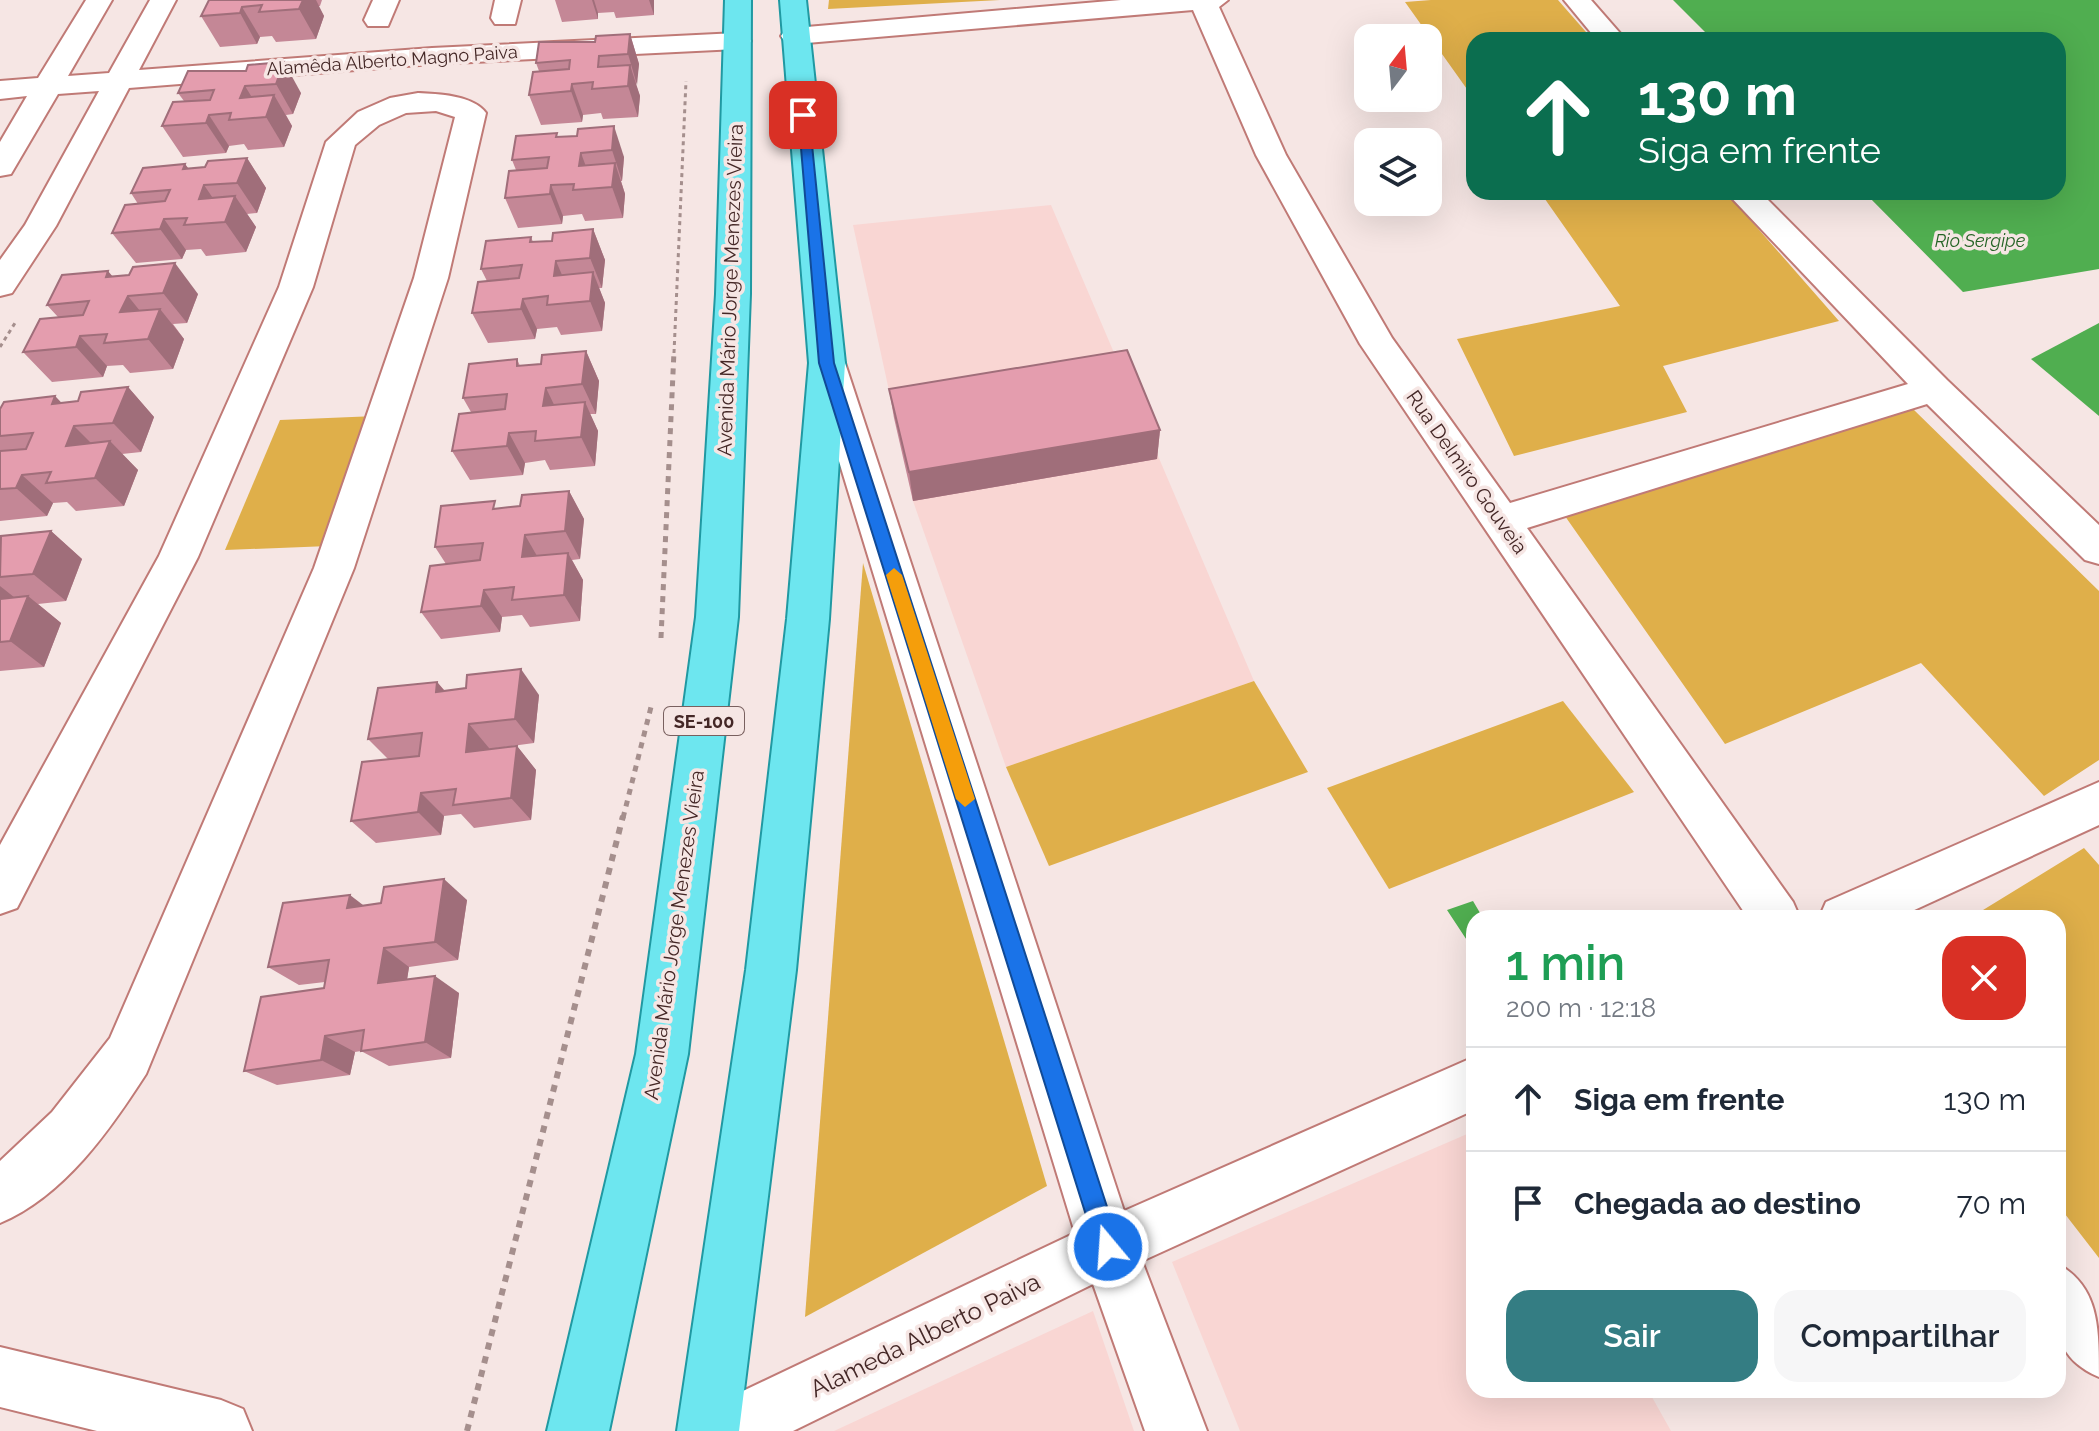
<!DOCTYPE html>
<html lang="pt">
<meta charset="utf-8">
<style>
:root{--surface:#fff;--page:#f6f6f7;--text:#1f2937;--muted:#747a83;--line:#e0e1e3;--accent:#347d83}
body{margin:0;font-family:Raleway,sans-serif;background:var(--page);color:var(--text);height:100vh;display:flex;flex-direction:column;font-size:30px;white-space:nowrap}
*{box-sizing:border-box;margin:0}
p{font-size:26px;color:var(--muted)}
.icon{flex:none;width:44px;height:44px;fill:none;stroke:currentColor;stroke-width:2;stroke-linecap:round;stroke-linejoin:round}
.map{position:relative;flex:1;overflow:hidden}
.details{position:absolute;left:1466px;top:910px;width:600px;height:488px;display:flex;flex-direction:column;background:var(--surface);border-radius:24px;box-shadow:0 8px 32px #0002}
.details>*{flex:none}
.banner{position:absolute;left:1466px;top:32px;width:600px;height:168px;border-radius:24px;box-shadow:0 8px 32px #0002;background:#0b6e4f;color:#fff;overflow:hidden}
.needle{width:52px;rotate:16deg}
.fabs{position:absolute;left:1354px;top:24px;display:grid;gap:16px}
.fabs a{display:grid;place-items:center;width:88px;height:88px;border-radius:16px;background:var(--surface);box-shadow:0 8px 32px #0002;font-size:40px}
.pin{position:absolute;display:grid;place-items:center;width:68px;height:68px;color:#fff;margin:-34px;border-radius:16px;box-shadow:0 4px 12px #0006}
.me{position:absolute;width:88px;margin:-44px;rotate:342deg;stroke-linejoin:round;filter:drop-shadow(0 0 6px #0008)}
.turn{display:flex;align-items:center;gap:28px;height:168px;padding:0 40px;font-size:36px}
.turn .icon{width:104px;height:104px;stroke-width:2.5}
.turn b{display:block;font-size:56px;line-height:68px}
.round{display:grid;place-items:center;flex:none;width:84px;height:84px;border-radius:24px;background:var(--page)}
.head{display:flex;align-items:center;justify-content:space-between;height:136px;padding:0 40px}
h1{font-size:48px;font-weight:600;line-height:60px;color:#1e9e55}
.action{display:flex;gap:16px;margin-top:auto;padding:16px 40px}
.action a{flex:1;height:92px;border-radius:24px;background:var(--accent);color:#fff;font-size:32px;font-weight:600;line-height:92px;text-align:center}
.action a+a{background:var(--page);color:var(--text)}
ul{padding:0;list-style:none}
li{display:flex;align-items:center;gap:24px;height:104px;padding:0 40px;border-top:2px solid var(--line)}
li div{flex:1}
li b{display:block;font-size:30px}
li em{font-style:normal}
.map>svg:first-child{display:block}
</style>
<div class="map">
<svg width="2099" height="1431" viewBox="0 0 2099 1431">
<rect width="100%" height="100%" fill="#f6e6e4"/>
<!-- built -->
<g fill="#f9d6d3">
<path d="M1051 205 1254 681 1006 767 913 501 853 225Z"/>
<path d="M1474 1131V1390H1648L1671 1431H1240L1172 1262Z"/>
<path d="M1093 1311 1134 1431H834Z"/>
</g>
<!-- green -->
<g fill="#dfaf4a">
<path d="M829 0H1000L828 9Z"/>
<path d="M1431 0H1558L1593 40H1474V99L1405 2Z"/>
<path d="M1540 192H1726L1839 321 1663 366 1687 412 1514 456 1457 339 1620 306Z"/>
<path d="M1913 409 2099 591V760L2044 796 1921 663 1725 744 1560 509Z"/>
<path d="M376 416 329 546 225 550 280 420Z"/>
<path d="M863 563 1047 1186 805 1317Z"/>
<path d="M1254 681 1308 772 1049 866 1006 767Z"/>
<path d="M1563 701 1634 792 1389 889 1327 788Z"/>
<path d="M2084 848 2099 865V1258L2058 1205V918H1970Z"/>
</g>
<!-- water -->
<g fill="#50ae50">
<path d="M1673 0H2099V269L1963 292 1864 192H2058V40H1713Z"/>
<path d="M2099 323V416L2031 359Z"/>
<path d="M1473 901 1483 918H1474V951L1447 910Z"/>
</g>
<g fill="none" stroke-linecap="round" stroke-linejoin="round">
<!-- minor casing -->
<g stroke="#c07a76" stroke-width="4">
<g id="minor">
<path d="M86 0H112L68 76 109 73 150 0H176L139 70 432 48 737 33 747 35 751 41 747 47 737 49 432 64 129 88 56 226 12 293 0 296V260L25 225 99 91 58 94 11 174 0 176V142L27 96 0 99V81L38 78Z"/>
<path d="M373 0H399L388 26H368L364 20Z"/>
<path d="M495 0H521L515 24H495L491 18Z"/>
<path d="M1121 0H1228L1219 7 1286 155 1392 338 1510 503 1908 384 1726 192H1760L1947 380 2099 525V564L2085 560 1927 404 1527 528 1793 902 1800 918H1748L1360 344 1256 155 1193 10 795 44 785 42 781 36 785 30 795 28Z"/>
<path d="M1564 0H1591L1626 40H1597Z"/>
<path d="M418 93C438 94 473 95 486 113L448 278 354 568 146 1074C110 1130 64 1196 0 1223V1161L52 1112 110 1038 314 568 414 278 455 117 436 111 406 113 379 125 355 145 313 287 198 557 17 908 0 914V845L159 556 279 287 326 142 358 112 390 98Z"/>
<path d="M827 351 840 354 845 363 1124 1211 1474 1057V1110L1142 1261 1207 1431H1145L1093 1284 793 1431H696L705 1409 1075 1233 809 363 814 354Z"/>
<path d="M2099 782V825L1897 918H1819L1826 902Z"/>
<path d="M2058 1264C2099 1287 2099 1327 2099 1377 2045 1354 2058 1314 2058 1264Z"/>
<path d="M0 1347 221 1400 243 1409 252 1431H97L0 1407Z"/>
</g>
</g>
<!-- major casing -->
<g stroke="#2099a2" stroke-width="4">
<g id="major">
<path d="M725 0H751L750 294 738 617 688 1054 609 1431H547L636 1054 696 617 716 294Z"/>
<path d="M780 0H806L845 363 829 619 796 970 739 1431H677L746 970 787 619 809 363Z"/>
</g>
</g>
<!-- path-far2 -->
<g stroke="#a58f8d" stroke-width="3" stroke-dasharray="4 4" stroke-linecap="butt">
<path d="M0 347 15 323"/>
<path d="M674 353 686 81"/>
</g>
<!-- path-far1 -->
<g stroke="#a58f8d" stroke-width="5" stroke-dasharray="6 6" stroke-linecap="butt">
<path d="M661 638 674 351"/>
<path d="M623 818 651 707"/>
</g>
<!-- path -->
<path stroke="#a58f8d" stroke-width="6" stroke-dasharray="7 7" stroke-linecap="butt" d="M467 1431 623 816"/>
<!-- minor -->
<use href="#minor" fill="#fff" fill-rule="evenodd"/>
<!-- major -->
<use href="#major" fill="#6de6ef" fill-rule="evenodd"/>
</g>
<!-- wall -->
<g fill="#c48796">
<path d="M209 0H322L320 6H318L324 16 316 39 276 42 272 36 260 37 257 44 220 47 201 16Z"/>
<path d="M555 0H654V15L616 18 614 12 598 13V19L562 22Z"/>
<path d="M630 34 639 64 636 85 640 96 638 117 603 119 601 113 583 115 582 122 541 125 529 95 539 71 536 63 595 42Z"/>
<path d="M246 71 301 93 293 114 286 115 292 126 284 147 248 150 244 144 229 146 226 153 183 157 162 126 184 101 178 93Z"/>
<path d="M578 129 624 157 622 181H621L625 194 623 218 585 221 582 214 563 216 562 224 518 228 505 198 516 170 512 160 559 137 577 136Z"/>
<path d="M247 158 266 188 257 213 247 214 256 227 246 252 206 256 201 249 186 250 182 259 136 263 112 233 138 204 131 193 185 164 189 169 205 167Z"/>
<path d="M593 229 605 260 602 288H599L605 303 602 331 561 335 557 327 537 329 535 339 488 343 472 313 487 281 481 269 531 237 533 242 552 241Z"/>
<path d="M113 276 198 294 187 323 173 324 184 339 173 369 130 373 123 365 107 366 103 377 52 382 23 352 58 317 47 305Z"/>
<path d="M586 351 599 381 596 414H590L598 431 595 466 550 470 545 460 525 463 523 475 470 480 452 451 471 412 463 398 517 359 520 366 541 364Z"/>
<path d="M128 387 154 417 141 452 122 454 138 470 124 506 76 511 67 502 53 503 47 516 0 521V451H1L0 450V409L55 396 61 403 78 401Z"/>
<path d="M889 389 1160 430 1157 459 913 501 894 418Z"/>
<path d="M569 491 584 519 580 559 572 560 583 580 580 621 530 627 522 615 502 617 500 632 441 639 421 612 446 564 435 547 499 508 520 506Z"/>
<path d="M51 531 82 559 66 601 38 604 61 623 44 667 0 671V537Z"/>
<path d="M437 682 445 691 539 695 534 743 489 749 517 746 536 770 531 820 474 828 461 814 444 816 441 835 376 843 351 821 388 759 368 739Z"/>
<path d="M467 900 458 960 409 967 407 979 459 993 451 1058 389 1066 361 1051 355 1052 350 1075 277 1085 244 1071 324 988 325 982 299 985 268 967 363 906Z"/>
</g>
<!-- shaded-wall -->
<g fill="#a06e7a">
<path d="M301 0H316L324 16 316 39 299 9Z"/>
<path d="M592 0H594L598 13V19Z"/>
<path d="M649 0H654V15Z"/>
<path d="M242 7 260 37 257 44 240 13Z"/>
<path d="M630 34 639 64 637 85 628 54Z"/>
<path d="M284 62 301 93 293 114 276 84Z"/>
<path d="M630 65 640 96 638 117 628 86Z"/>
<path d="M572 84 583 115 582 122 571 91Z"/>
<path d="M245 86 264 117 240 98Z"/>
<path d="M274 95 292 126 284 147 266 117Z"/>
<path d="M209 115 229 146 226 153 206 123Z"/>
<path d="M614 126 624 157 622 181 612 150Z"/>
<path d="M581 153 592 183 579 166Z"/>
<path d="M247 158 266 188 257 213 237 183Z"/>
<path d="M615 163 625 194 623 218 612 187Z"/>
<path d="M185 164 202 189 204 185 225 216 199 199 183 169Z"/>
<path d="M551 185 563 216 562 224 550 194Z"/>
<path d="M235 196 256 227 246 252 225 222Z"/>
<path d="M164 219 186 250 182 259 160 229Z"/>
<path d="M593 229 605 260 602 288 590 258Z"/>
<path d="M556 261 569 291 554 276Z"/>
<path d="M175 263 198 294 187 323 163 293Z"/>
<path d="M108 271 129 296H128L152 326 120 312 106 277Z"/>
<path d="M593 272 605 303 602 331 590 301Z"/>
<path d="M523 299 537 329 535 339 521 309Z"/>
<path d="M160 309 184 339 173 369 148 339Z"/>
<path d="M80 336 107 366 103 377 76 347Z"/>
<path d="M586 351 599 381 596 414 582 384Z"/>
<path d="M128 387 154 417 141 452 113 423Z"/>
<path d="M546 388 560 417 543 406Z"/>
<path d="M55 396 83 425 74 426 103 455 66 446 52 404Z"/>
<path d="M585 402 598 431 595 466 581 437Z"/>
<path d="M1160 430 1157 459 913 501 909 472Z"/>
<path d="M509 433 525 463 523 475 507 446Z"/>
<path d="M110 441 138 470 124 506 95 478Z"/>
<path d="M22 475 53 503 47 516 16 488Z"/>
<path d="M569 491 584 519 580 559 565 531Z"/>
<path d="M51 531 82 559 66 601 33 574Z"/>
<path d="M525 535 541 563 522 557Z"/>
<path d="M568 553 583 580 580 621 564 595Z"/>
<path d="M0 586 24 605 0 617Z"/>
<path d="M484 590 502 617 500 632 481 606Z"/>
<path d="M28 596 61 623 44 667 10 641Z"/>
<path d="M521 669 539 695 534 743 515 719Z"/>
<path d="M437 682 458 707 436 692Z"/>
<path d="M469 724 489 748 486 776 466 752Z"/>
<path d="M517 746 536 770 531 820 511 798Z"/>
<path d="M421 793 444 816 441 835 418 812Z"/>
<path d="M444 879 467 900 458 960 435 942Z"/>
<path d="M350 895 376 915 347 908Z"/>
<path d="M384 948 409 967 404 1000 378 983Z"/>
<path d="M435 976 459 993 451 1058 425 1042Z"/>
<path d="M325 1036 355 1052 350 1075 321 1060Z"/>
</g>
<!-- building -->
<g fill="#e49dae" stroke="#a06e7a" stroke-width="2">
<path d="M209 0H303L299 9 259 12 262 5 242 7 240 13 201 16Z"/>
<path d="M630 34 628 54 599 56 598 67 630 65 628 86 592 89 593 82 572 84 571 91 529 95 533 72 569 69 570 60 536 63 539 42H595L596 36Z"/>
<path d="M284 62 276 84 245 86 240 98 274 95 266 117 229 120 231 113 209 115 206 123 162 126 173 102 210 100 214 90 178 93 188 71H246L248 65Z"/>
<path d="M614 126 612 150 581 153 579 166 615 163 612 187 573 190 574 184 551 185 550 194 505 198 509 171 547 168 549 157 512 160 516 136 557 133 556 137 577 136 578 129Z"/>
<path d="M247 158 237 183 204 185 199 199 235 196 225 222 184 225 187 218 164 219 160 229 112 233 125 205 165 201 170 190 131 193 143 168 185 164 183 169 205 167 208 161Z"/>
<path d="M593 229 590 258 556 261 554 276 593 272 590 301 547 305 548 296 523 299 521 309 472 313 478 282 519 278 522 265 481 269 486 241 531 237 530 242 552 241 553 233Z"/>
<path d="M175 263 163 293 128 296 120 312 160 309 148 339 104 343 107 334 80 336 76 347 23 352 40 319 83 315 89 301 47 305 62 275 108 271 106 277 129 275 133 267Z"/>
<path d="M1127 350 1160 430 909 472 889 389Z"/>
<path d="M586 351 582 384 546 388 543 406 585 402 581 437 535 441 536 431 509 433 507 446 452 451 459 414 505 409 507 394 463 398 469 364 517 359V366L541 364 542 355Z"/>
<path d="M128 387 113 423 74 426 66 446 110 441 95 478 46 483 51 472 22 475 16 488 0 489V451L26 449 33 433 0 436V409L4 402 55 396 52 404 78 401 81 392Z"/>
<path d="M569 491 565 531 525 535 522 557 568 553 564 595 512 600 514 587 484 590 481 606 421 612 430 566 480 560 483 543 435 547 441 506 495 501 493 509 520 506 522 495Z"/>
<path d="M51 531 33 574 0 577 1 536Z"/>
<path d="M28 596 10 641 0 642V599Z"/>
<path d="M521 669 515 719 469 724 466 752 517 746 511 798 453 805 456 789 421 793 418 812 351 821 362 762 419 756 422 733 368 739 378 688 437 682 436 692 466 688 467 675Z"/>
<path d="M444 879 435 942 384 948 378 983 435 976 425 1042 361 1051 364 1030 325 1036 321 1060 244 1071 261 997 324 988 329 960 268 967 283 903 350 895 347 908 381 903 384 887Z"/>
</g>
<!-- route -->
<path fill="#1a73e8" stroke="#114b97" stroke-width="2" d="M798 112 809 115 834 363 1120 1247 1116 1255 1108 1259 1100 1255 1096 1247 819 363Z"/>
<!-- slow -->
<path fill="#f59e0b" d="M894 568 902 575 975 799 965 807 956 799 886 575Z"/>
<g text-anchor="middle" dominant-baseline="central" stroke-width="7" stroke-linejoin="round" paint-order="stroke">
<!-- far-street labels -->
<g font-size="18" fill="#442726" stroke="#f6e6e4">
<text transform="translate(392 60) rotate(-4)">Alamêda Alberto Magno Paiva</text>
</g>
<!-- far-water labels -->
<g font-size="18" font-style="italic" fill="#266426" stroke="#f6e6e4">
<text x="1980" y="240">Rio Sergipe</text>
</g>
<!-- shield labels -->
<rect fill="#f6e6e4" stroke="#79605f" stroke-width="2" x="664" y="707" width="80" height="28" rx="6"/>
<g font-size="18" font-weight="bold" fill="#442726">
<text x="704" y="721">SE-100</text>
</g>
<!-- street labels -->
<g font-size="20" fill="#442726" stroke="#f6e6e4">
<text transform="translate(730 290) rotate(-88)">Avenida Mário Jorge Menezes Vieira</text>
<text transform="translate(1467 472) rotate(55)">Rua Delmiro Gouveia</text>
<text transform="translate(674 935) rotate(-82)">Avenida Mário Jorge Menezes Vieira</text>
</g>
<!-- near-street labels -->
<g font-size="24" fill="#442726" stroke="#f6e6e4">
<text transform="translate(925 1335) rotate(-26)">Alameda Alberto Paiva</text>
</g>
</g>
</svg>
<div class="fabs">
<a><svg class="needle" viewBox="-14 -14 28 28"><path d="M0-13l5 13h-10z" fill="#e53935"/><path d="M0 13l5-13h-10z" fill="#747a83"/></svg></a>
<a><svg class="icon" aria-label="layers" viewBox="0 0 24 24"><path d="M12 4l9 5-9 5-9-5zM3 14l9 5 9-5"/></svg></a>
</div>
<div class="pin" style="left:803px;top:115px;background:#d93025"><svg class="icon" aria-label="arrive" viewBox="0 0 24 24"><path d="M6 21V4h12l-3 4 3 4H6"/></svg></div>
<svg class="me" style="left:1108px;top:1247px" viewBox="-20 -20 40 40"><circle r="17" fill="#1a73e8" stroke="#fff" stroke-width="3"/><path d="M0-11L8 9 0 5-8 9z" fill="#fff"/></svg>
<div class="banner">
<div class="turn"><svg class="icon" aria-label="ahead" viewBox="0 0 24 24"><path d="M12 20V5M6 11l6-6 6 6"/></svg><div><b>130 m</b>Siga em frente</div></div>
</div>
<section class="details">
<div class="head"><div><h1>1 min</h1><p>200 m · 12:18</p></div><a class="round" style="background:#d93025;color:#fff"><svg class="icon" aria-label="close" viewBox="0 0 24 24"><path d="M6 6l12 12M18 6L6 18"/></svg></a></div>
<ul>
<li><svg class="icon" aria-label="ahead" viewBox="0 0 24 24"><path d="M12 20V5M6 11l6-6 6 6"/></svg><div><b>Siga em frente</b></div><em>130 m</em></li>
<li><svg class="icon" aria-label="arrive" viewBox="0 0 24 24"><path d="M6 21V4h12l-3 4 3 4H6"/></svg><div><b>Chegada ao destino</b></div><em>70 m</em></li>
</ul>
<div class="action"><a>Sair</a><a>Compartilhar</a></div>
</section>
</div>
